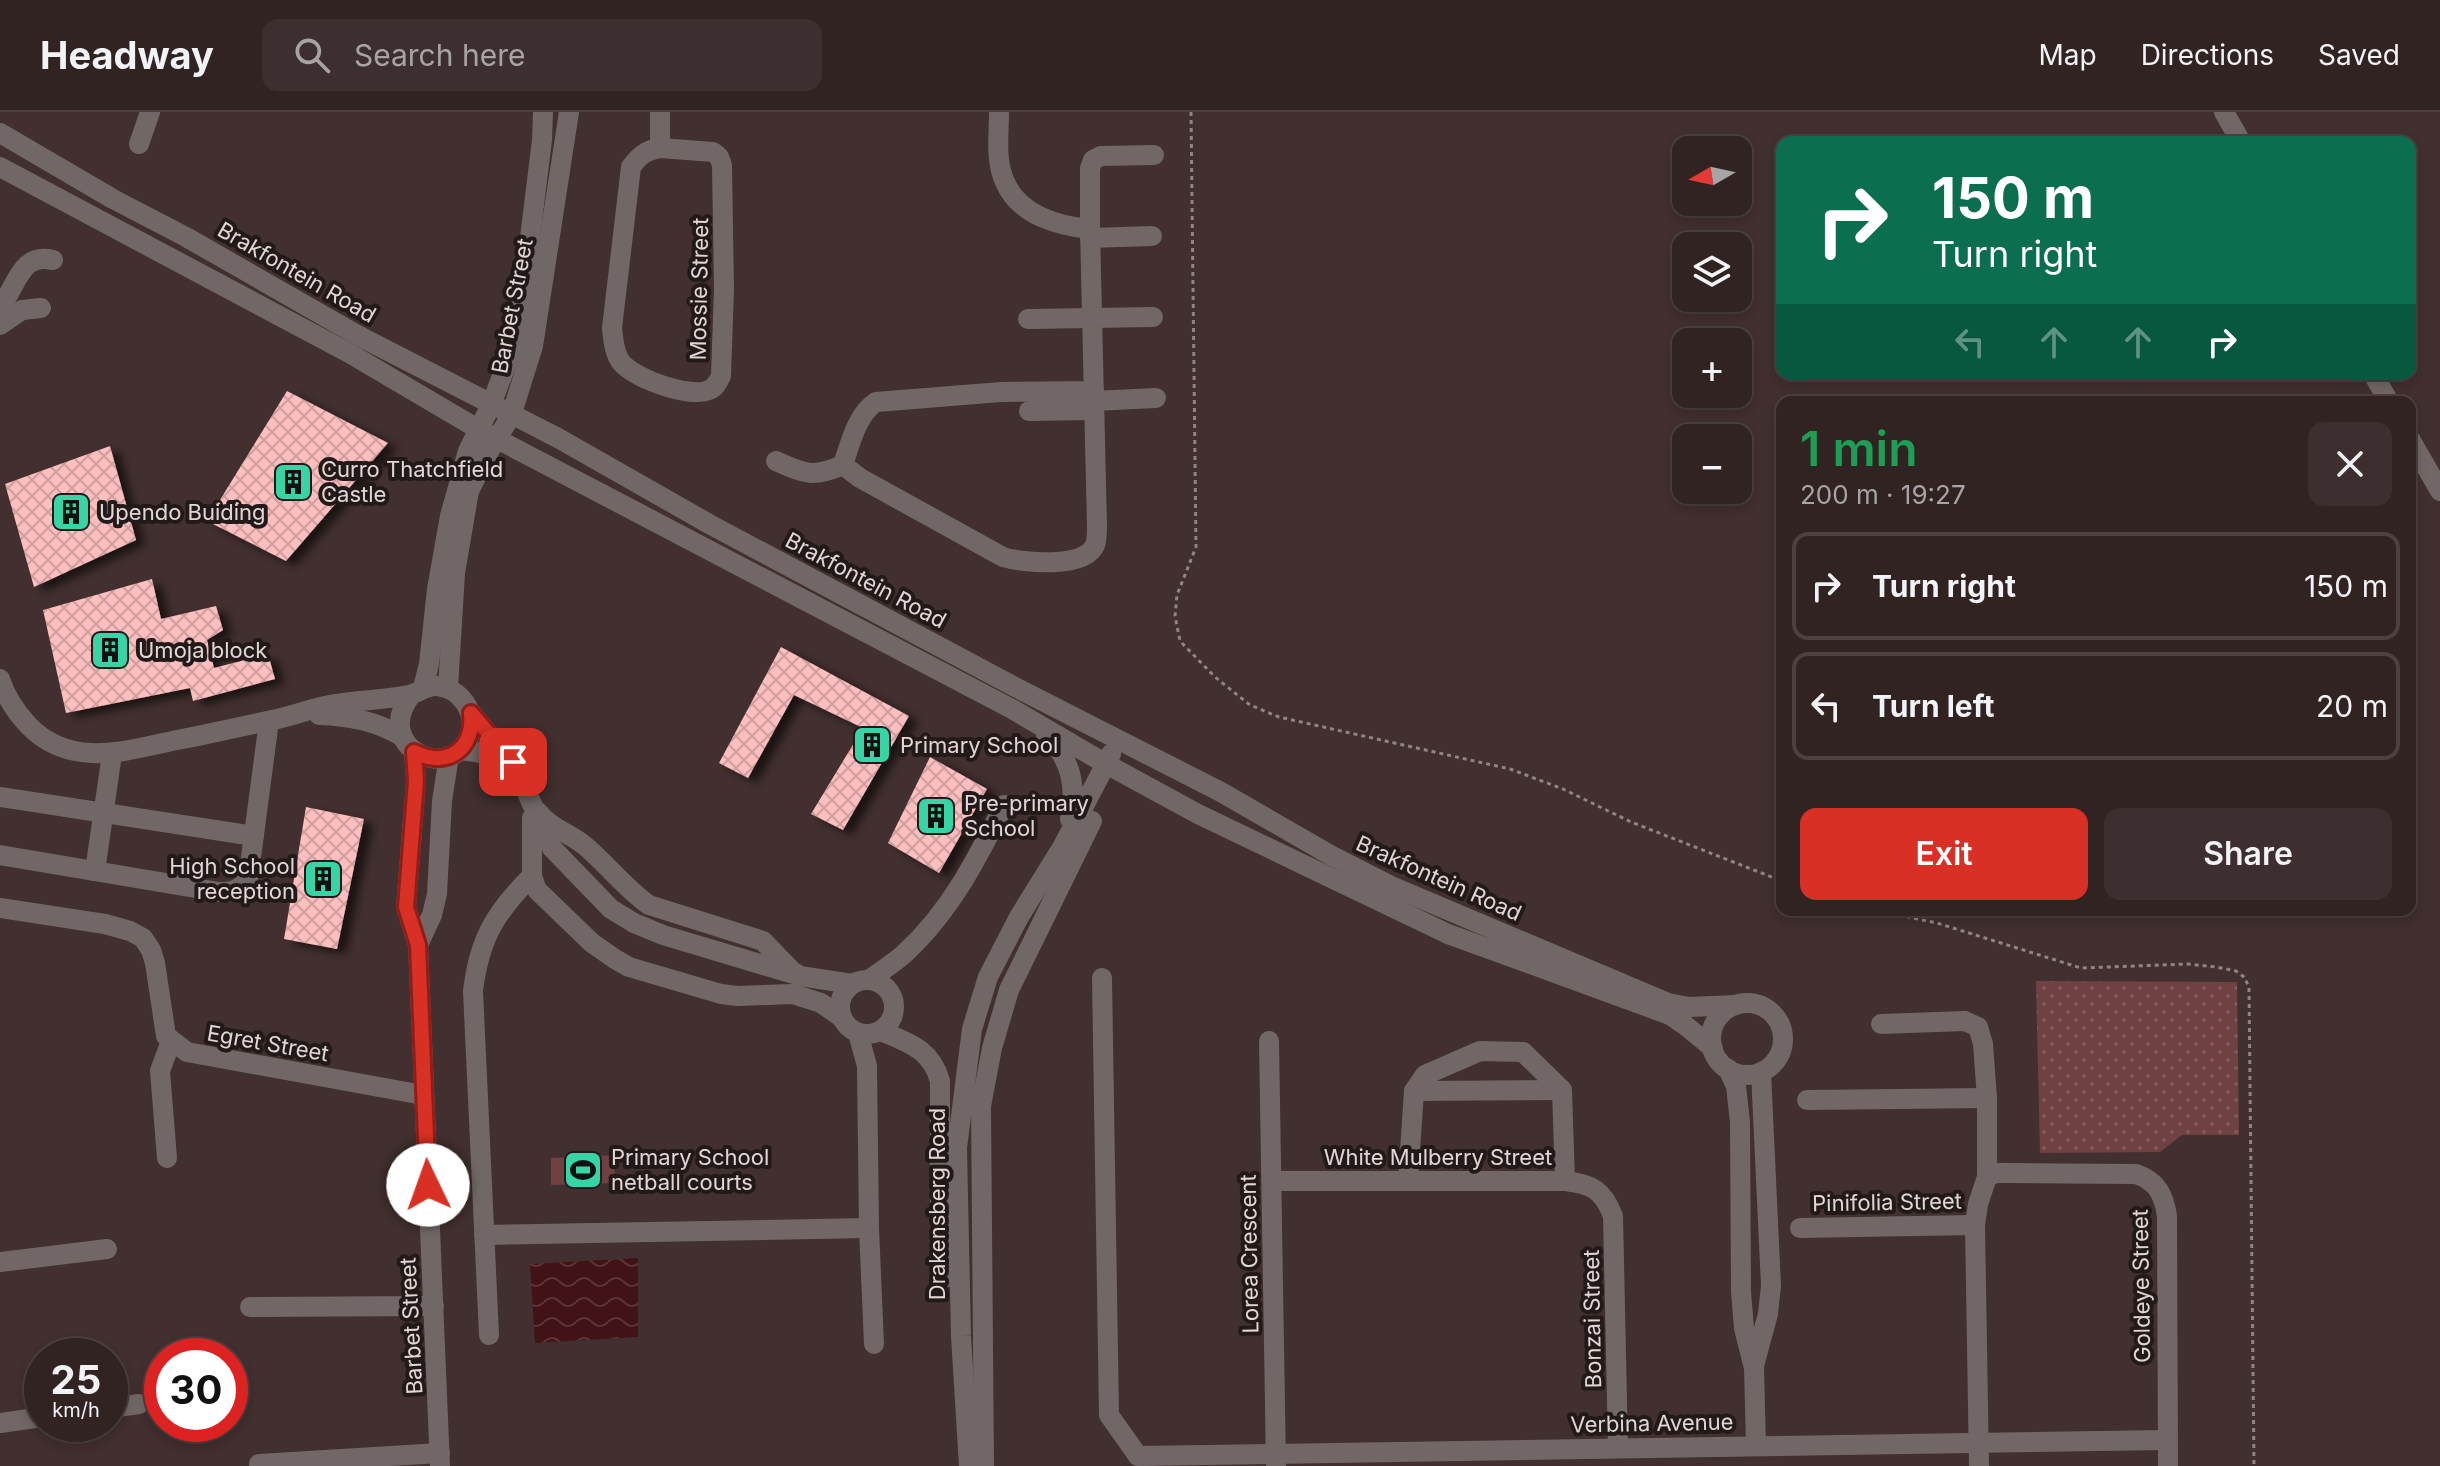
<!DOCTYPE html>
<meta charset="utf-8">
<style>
:root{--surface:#322323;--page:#3d2f30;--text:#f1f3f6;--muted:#a8a4a6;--line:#4d4041;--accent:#d93025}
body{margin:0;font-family:Inter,sans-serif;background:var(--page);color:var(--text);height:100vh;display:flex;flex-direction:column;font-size:30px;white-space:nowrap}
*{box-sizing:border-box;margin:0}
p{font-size:26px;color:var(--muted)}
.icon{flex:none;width:44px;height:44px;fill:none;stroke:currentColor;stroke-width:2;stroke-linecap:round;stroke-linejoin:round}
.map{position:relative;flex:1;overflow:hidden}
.details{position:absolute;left:1776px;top:284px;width:640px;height:520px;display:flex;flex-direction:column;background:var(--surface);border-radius:16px;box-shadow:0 4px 12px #0003,0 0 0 2px var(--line)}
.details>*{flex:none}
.hud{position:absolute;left:1776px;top:24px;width:640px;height:244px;border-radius:16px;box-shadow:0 4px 12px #0003,0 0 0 2px var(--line);background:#0b6e4f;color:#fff;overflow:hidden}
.needle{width:52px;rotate:261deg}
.controls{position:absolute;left:1672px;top:24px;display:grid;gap:16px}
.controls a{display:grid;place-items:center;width:80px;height:80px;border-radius:16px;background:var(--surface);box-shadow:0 4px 12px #0003,0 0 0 2px var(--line);font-size:40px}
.speed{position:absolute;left:24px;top:1226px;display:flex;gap:16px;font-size:40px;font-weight:700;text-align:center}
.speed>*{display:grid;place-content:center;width:104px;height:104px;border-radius:50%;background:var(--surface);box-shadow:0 4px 12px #0003,0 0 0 2px var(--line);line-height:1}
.speed small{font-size:20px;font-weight:400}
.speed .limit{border:12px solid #d22;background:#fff;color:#111}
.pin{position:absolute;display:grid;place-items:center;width:68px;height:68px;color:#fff;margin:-34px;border-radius:16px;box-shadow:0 4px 12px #0006}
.me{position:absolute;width:88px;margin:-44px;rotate:357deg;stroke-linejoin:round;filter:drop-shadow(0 0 6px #0008)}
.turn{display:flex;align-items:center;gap:28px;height:168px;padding:0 24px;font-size:36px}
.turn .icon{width:104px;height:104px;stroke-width:2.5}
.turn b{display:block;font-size:56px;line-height:68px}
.lanes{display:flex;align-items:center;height:76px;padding:0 24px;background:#0003;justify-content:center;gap:40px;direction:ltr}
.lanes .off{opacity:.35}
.round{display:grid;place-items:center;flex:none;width:84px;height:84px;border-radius:16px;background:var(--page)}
.headline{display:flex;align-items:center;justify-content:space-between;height:136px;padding:0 24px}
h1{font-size:48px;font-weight:600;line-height:60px;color:#1e9e55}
.action{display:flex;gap:16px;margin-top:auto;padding:16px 24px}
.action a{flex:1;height:92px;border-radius:16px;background:var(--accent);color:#fff;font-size:32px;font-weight:600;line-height:92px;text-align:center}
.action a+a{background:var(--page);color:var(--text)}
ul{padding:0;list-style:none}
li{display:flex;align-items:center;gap:24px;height:108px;margin:0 16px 12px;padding:0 8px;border:4px solid var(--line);border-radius:16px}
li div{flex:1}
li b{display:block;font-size:30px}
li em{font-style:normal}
header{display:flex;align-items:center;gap:48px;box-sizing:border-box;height:112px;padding:0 40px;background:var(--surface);border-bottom:2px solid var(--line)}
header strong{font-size:38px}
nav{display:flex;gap:44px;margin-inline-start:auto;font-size:28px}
.search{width:560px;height:72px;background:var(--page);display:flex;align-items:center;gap:20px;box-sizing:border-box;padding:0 28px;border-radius:16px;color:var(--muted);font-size:30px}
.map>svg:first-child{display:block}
</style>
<header>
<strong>Headway</strong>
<div class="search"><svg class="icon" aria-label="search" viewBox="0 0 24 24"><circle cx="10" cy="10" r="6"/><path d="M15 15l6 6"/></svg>Search here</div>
<nav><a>Map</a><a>Directions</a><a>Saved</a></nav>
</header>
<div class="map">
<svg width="2440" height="1354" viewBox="0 0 2440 1354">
<defs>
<pattern id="park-dots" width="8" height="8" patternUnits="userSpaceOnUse" patternTransform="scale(2)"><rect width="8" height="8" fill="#704143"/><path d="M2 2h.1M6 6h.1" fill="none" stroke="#845c5d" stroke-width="1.8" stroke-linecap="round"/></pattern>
<pattern id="water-waves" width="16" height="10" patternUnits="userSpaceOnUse" patternTransform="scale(2)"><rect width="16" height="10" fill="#411317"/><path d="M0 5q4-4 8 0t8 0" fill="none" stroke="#5c3438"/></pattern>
<pattern id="building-cross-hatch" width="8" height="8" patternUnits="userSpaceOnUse" patternTransform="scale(2)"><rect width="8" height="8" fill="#fcbebe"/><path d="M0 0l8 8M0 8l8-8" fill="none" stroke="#ce9e9e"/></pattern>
<filter id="shadow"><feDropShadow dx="9" dy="5" stdDeviation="4" flood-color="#0009"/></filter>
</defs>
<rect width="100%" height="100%" fill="#422f2f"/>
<!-- park -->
<path fill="url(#park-dots)" d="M2036 869 2237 870 2239 1023H2182L2160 1040 2040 1041Z"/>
<!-- garden -->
<path fill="#704143" d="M614 1043 615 1071 551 1073V1046Z"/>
<!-- water -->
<path fill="url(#water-waves)" d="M638 1146V1225L535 1231 530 1152Z"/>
<!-- building -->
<g fill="url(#building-cross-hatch)" filter="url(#shadow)">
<path d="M287 279 388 331 286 449 207 409Z"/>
<path d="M110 334 136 428 34 475 5 372Z"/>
<path d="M152 467 161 507 216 494 223 518 207 528 214 556 268 542 275 567 193 589 190 576 66 601 43 498Z"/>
<path d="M781 535 909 604 843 718 811 702 863 616 794 583 748 666 719 651Z"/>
<path d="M930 645 987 677 939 761 888 731Z"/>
<path d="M306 695 364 707 337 837 284 827Z"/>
</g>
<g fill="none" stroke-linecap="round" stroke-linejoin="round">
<!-- path -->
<g stroke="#938383" stroke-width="3" stroke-dasharray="4 4" stroke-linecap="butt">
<path d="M1191 0 1196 435 1177 483 1175 504 1180 529 1215 565 1250 593 1279 605 1510 657 1563 677 1631 710 1782 769"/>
<path d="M1875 798 1937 811 2081 856 2188 852 2216 855 2236 859 2244 865 2249 875 2254 1354"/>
</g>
<!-- minor -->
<g stroke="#716767" stroke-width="20">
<path d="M999 0C999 22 995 49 1005 70 1019 103 1058 114 1090 117L1097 414C1097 420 1097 428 1095 433 1085 457 1023 451 1003 445L860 366 843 353C850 332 857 302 876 290L1001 280 1092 279"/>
<path d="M2224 0 2241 30"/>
<path d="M0 21 113 87 186 125 359 224 558 326 711 413 1017 576 1221 680 1332 744 1391 774 1668 891 1689 895 1736 893"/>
<path d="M139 32 150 0"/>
<path d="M660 36 713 40 719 45 722 53 724 177 721 264C718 270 716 275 709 278 690 287 628 265 619 247 614 238 613 227 612 216L631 55C639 44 646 38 660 36Z"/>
<path d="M660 36V0"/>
<path d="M0 55 349 241 478 317 1012 597 1106 652 1198 702 1448 822 1670 903 1686 914 1713 936"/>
<path d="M1090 117V56L1093 48 1101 44 1154 43"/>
<path d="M1090 126 1152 124"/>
<path d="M0 195C17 175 20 140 53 148"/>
<path d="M1028 207 1153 205"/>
<path d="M0 213 22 198 41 196"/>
<path d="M2373 262 2389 290"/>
<path d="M1093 289 1156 286"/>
<path d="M1029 299 1093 298"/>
<path d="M2410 327 2440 379"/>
<path d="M776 349C805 362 813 366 843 353"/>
<path d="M0 567C6 586 15 599 28 613 70 657 125 639 177 628 208 622 240 615 272 608 294 604 314 595 336 592 360 588 385 588 409 583 419 581 426 573 437 574 460 576 477 600 470 622 453 674 369 635 412 582"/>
<path d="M423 576 429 552 437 477 450 404 468 339 491 293 513 235 521 199 542 28 543 0"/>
<path d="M448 576 455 461 469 379 488 341 511 304 533 234 569 0"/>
<path d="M471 601 513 650 552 736 611 797 634 811 663 823 800 864"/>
<path d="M319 603C350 604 376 609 403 625"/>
<path d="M1046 623C1071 646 1077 675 1070 707"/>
<path d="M460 638 476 640 513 650"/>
<path d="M414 640 416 669 406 795 418 833 440 1354"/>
<path d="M0 685 254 724"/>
<path d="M538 700C550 716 569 721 584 733 607 752 625 776 649 793L763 829 792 859 800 864 852 872"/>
<path d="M532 706V764L537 778 592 831 615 847 629 855 721 882 738 884 793 882 821 891 841 905"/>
<path d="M0 743 219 780C232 780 239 778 248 768L269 609"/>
<path d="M95 759 112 642"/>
<path d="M0 796 105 812 130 819 143 826 151 838 155 851 166 924 187 940 423 983"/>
<path d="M418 833 432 803 437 782 442 689 449 644"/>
<path d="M1102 866 1109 1303 1138 1344"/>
<circle cx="867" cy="895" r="27"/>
<path d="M869 868C881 859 894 851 904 842 950 800 977 747 1004 693"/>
<circle cx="1747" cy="927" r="36"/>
<path d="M1881 912 1965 909 1978 915 1983 932 1987 986V1065L1978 1092 1975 1113 1979 1354"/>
<path d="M881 919C909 931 931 937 940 969V1092L950 1165"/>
<path d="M858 921 867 954 869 1116 874 1232"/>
<path d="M1269 929 1276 1354"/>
<path d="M1728 957 1736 974 1740 1010 1741 1180 1744 1216 1754 1256 1756 1333"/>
<path d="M1414 979 1562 978"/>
<path d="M1807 988 1987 986"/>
<path d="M167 1046 160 959 171 929"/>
<path d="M1987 1065 1995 1061H2008L2136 1062C2157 1069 2164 1083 2167 1104L2168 1354"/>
<path d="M1272 1069H1565C1592 1072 1603 1078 1613 1104L1618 1335"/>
<path d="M1408 1069 1414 979 1425 963 1480 939 1523 940 1562 978 1565 1069"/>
<path d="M1800 1116 1975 1113"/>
<path d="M484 1123 869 1116"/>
<path d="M0 1150 107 1137"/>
<path d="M250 1195 434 1194"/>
<path d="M489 1223 473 879C479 828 495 800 532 764"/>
<path d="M1754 1254 1768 1202 1771 1174 1761 960"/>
<path d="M110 1296 139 1292"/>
<path d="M0 1311 42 1305"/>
<path d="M1138 1344 2167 1328"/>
<path d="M259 1352 440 1341"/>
<path d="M969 1354 961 1224 957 1036 972 917 988 865 1019 805 1063 734 1111 642"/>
<path d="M984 1354 981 994 992 936 1009 878 1092 709"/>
</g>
</g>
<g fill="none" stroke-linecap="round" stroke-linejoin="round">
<!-- route casing -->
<g stroke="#8d1f18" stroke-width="20">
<path id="route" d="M428 1073 418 833 406 795 416 669 414 640C447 657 475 637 471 601L513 650"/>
</g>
<!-- route -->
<use href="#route" stroke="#d93025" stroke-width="14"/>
</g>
<!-- icons -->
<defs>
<g id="building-square" transform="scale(2)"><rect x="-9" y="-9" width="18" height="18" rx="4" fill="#37d4a6" stroke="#221919"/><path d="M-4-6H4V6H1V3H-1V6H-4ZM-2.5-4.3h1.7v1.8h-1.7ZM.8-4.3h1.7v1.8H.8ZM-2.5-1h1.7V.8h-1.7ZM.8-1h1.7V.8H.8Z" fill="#111"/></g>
<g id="stadium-square" transform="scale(2)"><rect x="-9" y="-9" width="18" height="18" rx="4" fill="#37d4a6" stroke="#221919"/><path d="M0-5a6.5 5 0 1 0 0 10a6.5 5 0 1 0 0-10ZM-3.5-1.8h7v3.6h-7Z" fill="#111"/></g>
</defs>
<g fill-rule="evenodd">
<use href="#building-square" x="293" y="370"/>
<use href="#building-square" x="71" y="400"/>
<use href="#building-square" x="110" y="538"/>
<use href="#building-square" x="872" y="633"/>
<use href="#building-square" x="936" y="704"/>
<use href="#building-square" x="323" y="767"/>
<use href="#stadium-square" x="583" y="1058"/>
</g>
<g text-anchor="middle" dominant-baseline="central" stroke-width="8" stroke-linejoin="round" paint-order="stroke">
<!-- street labels -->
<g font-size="22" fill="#e2d5d5" stroke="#221919">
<text transform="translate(297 160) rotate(30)">Brakfontein Road</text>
<text transform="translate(699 177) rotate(-89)">Mossie Street</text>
<text transform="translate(512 194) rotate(-79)">Barbet Street</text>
<text transform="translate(866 468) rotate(28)">Brakfontein Road</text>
<text transform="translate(1439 766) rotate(24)">Brakfontein Road</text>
<text transform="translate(268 931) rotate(10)">Egret Street</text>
<text x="1438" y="1045">White Mulberry Street</text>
<text transform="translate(1887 1090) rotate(-1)">Pinifolia Street</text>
<text transform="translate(937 1092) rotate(-90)">Drakensberg Road</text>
<text transform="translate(1249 1142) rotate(-91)">Lorea Crescent</text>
<text transform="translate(2141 1174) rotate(-91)">Goldeye Street</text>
<text transform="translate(1592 1207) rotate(-91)">Bonzai Street</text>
<text transform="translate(411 1214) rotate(-93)">Barbet Street</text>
<text transform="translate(1652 1311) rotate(-1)">Verbina Avenue</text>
</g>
<!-- poi labels -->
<g font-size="22" fill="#e2d5d5" stroke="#221919" text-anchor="start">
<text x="321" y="357">Curro Thatchfield<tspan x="321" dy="25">Castle</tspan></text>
<text x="99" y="400">Upendo Buiding</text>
<text x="138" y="538">Umoja block</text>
<text x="900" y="633">Primary School</text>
<text x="964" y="691">Pre-primary<tspan x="964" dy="25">School</tspan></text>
<text x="295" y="754" text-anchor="end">High School<tspan x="295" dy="25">reception</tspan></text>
<text x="611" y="1045">Primary School<tspan x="611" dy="25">netball courts</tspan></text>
</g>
</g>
</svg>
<div class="controls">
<a><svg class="needle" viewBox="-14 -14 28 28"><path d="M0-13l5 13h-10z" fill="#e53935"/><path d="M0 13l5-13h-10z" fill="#a8a4a6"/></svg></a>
<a><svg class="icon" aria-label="layers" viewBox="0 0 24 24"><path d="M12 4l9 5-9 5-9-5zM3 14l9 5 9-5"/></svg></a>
<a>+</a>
<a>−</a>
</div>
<div class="speed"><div>25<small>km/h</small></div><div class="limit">30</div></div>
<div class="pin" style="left:513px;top:650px;background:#d93025"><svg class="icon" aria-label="arrive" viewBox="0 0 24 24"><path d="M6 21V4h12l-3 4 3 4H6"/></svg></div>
<svg class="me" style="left:428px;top:1073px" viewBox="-20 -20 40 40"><circle r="19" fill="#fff"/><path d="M0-13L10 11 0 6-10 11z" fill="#d93025"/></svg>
<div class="hud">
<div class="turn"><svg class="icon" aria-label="right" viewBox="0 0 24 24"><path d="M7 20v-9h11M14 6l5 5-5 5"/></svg><div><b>150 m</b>Turn right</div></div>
<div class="lanes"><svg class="icon off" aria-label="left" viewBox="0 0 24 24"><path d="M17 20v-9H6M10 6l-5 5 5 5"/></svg><svg class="icon off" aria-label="ahead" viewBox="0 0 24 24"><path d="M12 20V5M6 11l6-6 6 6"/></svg><svg class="icon off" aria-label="ahead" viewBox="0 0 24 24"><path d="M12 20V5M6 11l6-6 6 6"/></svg><svg class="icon" aria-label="right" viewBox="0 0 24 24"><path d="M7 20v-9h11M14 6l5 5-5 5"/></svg></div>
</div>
<section class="details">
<div class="headline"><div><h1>1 min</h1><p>200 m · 19:27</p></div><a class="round"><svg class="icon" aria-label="close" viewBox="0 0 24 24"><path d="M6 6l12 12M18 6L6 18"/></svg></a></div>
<ul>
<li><svg class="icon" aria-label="right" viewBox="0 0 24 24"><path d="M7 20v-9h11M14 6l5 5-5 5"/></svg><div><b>Turn right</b></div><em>150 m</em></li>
<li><svg class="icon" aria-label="left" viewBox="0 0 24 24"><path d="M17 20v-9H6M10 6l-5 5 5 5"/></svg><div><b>Turn left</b></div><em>20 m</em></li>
</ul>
<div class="action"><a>Exit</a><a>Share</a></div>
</section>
</div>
